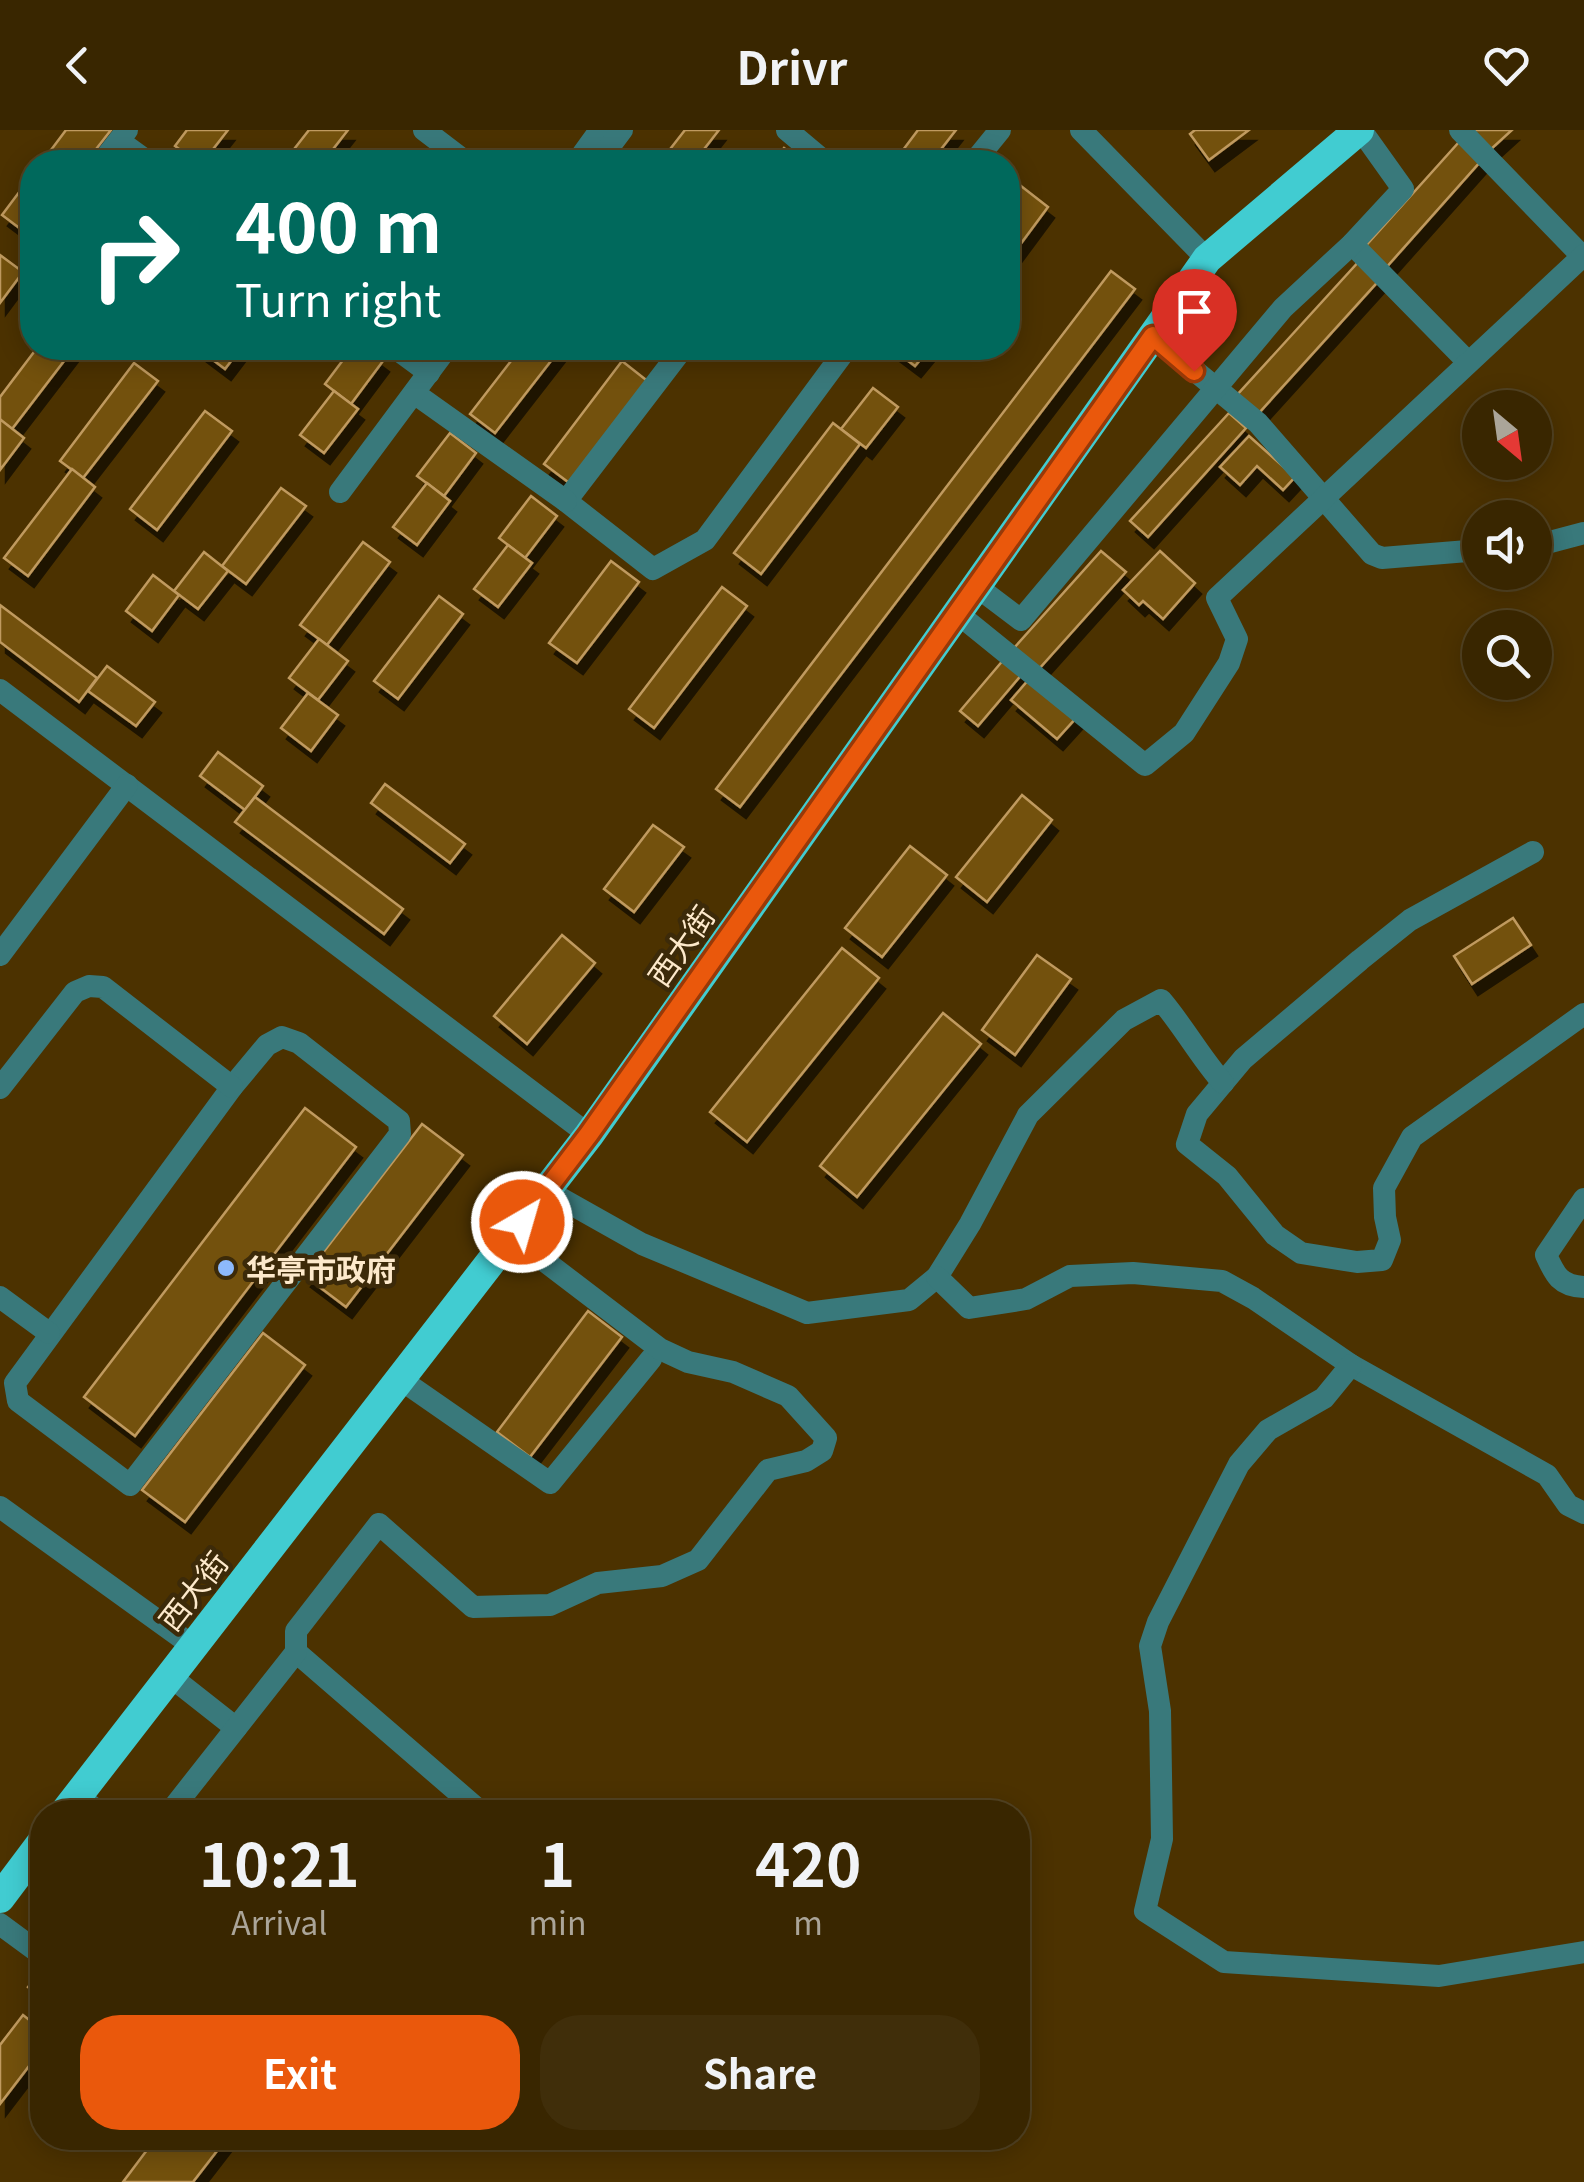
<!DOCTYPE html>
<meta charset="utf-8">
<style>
:root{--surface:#392600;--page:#402e0a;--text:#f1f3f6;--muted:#aba599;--line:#534322;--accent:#ea580c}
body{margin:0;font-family:Georgia,"Noto Sans SC",serif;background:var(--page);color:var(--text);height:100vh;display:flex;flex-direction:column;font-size:38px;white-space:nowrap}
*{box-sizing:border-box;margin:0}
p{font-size:32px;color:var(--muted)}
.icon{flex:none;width:55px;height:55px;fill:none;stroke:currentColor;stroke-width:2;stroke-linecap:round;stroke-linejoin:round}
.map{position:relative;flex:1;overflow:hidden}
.drawer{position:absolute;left:30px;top:1670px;width:1000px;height:350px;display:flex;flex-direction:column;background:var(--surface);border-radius:40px;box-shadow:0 5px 25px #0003,0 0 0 2px var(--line)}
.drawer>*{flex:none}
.top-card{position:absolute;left:20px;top:20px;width:1000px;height:210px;border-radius:40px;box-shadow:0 5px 25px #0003,0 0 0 2px var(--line);background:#00695c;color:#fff;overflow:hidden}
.needle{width:65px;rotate:151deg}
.tools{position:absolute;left:1462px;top:260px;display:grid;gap:20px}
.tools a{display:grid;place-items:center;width:90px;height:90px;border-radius:50%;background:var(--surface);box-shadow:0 5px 25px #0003,0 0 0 2px var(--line);font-size:50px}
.pin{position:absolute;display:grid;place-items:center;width:85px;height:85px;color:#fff;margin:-102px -42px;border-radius:50% 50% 50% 0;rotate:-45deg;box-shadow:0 0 10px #0007}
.pin .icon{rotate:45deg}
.me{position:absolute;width:110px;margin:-55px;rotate:38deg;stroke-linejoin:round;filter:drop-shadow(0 0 8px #0008)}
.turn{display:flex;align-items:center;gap:35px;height:210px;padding:0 50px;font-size:45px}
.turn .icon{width:130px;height:130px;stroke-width:2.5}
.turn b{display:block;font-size:70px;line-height:85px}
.eta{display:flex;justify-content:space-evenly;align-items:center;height:170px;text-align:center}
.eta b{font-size:60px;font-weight:700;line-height:70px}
.cta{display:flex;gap:20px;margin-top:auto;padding:20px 50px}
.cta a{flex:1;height:115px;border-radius:40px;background:var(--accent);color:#fff;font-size:40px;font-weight:700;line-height:115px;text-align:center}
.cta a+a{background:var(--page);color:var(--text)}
header{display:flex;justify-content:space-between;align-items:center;height:130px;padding:0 50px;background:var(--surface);font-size:45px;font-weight:700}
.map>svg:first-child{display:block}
</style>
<header><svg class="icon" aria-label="back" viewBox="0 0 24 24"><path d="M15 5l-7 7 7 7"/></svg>Drivr<svg class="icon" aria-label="heart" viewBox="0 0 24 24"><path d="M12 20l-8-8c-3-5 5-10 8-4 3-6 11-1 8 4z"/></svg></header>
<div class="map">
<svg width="1584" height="2052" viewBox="0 0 1584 2052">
<defs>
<filter id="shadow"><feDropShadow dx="6" dy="11" stdDeviation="0" flood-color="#0009"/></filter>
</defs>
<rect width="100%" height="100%" fill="#4c3200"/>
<!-- building -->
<g fill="#73510f" stroke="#c09a5f" stroke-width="2.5" filter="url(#shadow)">
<path d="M66 0H111L86 32H42Z"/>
<path d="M187 0H228L203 32H197L175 16Z"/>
<path d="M309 0H348L323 32H284Z"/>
<path d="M685 0H719L694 32H660Z"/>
<path d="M918 0H956L931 32H894Z"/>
<path d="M1195 0H1249L1209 30 1190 4Z"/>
<path d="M1473 0H1512L1489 21Z"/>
<path d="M1459 12 1480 32 1384 140 1362 120Z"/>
<path d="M784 18 803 32H773Z"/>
<path d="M32 45V103L30 106 2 85Z"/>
<path d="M1021 56 1048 77 1008 131V73Z"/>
<path d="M0 125 23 142 0 173Z"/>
<path d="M1362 128 1383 146 1258 284 1237 265Z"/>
<path d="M1111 141 1135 159 740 677 716 659Z"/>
<path d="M37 218H74L12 299 0 290V267Z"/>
<path d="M203 218H241L225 239 201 221Z"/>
<path d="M352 218H366L383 231 351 274 325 254Z"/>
<path d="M521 218H561L495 303 470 284Z"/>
<path d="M891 218H930L915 236Z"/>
<path d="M622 231 650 253 572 355 544 334Z"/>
<path d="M134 233 158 251 83 348 60 331Z"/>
<path d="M873 258 898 277 866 318 841 299Z"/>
<path d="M334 261 358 279 324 323 300 305Z"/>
<path d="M205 281 232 301 157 400 130 379Z"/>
<path d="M1229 283 1246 298 1148 407 1130 391Z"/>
<path d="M1 290 24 308 0 340V291Z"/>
<path d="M833 293 860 314 761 444 734 423Z"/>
<path d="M450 303 476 323 444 366 417 346Z"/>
<path d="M1249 306 1295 347 1283 360 1257 336 1240 355 1220 337Z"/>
<path d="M72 339 95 357 28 446 4 428Z"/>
<path d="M427 353 450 371 417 415 393 397Z"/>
<path d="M281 358 306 376 246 454 222 436Z"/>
<path d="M531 366 557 386 525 428 499 408Z"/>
<path d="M363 412 390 432 327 515 300 495Z"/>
<path d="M508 415 532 433 498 477 474 459Z"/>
<path d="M1101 421 1126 442 1038 540 1014 518Z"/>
<path d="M1160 421 1195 453 1163 489 1143 471 1139 475 1123 460Z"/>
<path d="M204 422 228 441 198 479 174 461Z"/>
<path d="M611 431 639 452 577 533 549 513Z"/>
<path d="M153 445 179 465 152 501 126 481Z"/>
<path d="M722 457 747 476 654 598 629 579Z"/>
<path d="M439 466 463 484 398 569 374 551Z"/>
<path d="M0 475 97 548 79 572 0 512Z"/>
<path d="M319 509 348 531 318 570 289 548Z"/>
<path d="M1005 528 1023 543 978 596 960 581Z"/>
<path d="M107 536 155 572 136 596 88 561Z"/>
<path d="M1030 548 1076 588 1057 609 1011 570Z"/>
<path d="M308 563 338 585 311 621 281 598Z"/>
<path d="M218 622 263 656 245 680 200 646Z"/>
<path d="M385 654 465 714 450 733 371 673Z"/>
<path d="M1022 665 1052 690 987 772 956 747Z"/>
<path d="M255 667 403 779 384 804 235 692Z"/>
<path d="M653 695 684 717 634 782 604 759Z"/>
<path d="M910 716 947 745 882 827 845 798Z"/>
<path d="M1513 788 1531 815 1472 854 1454 826Z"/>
<path d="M562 805 595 833 527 914 494 886Z"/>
<path d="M842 818 879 848 747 1012 710 982Z"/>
<path d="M1037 825 1071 849 1015 925 982 900Z"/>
<path d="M943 883 981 914 857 1067 820 1036Z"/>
<path d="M305 978 356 1017 135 1306 84 1267Z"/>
<path d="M422 994 463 1025 346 1177 305 1146Z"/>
<path d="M588 1181 622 1207 530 1327 497 1302Z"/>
<path d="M263 1203 305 1235 185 1392 142 1360Z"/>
<path d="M42 1840V1869L28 1857Z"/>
<path d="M23 1885 42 1900V1919L0 1974V1915Z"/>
<path d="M156 2008H227L193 2052H123Z"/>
</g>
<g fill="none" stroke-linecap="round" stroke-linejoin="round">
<!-- minor -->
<g stroke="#39797b" stroke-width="22">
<path d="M424 0 466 32"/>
<path d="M787 0 825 32"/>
<path d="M1081 0 1207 129"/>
<path d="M1460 0 1582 126"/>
<path d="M119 11 148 32"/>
<path d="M102 32 127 0"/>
<path d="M577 32 600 0"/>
<path d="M598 32 622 0"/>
<path d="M974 32 1000 0"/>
<path d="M1352 114 1467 231"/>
<path d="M1153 206 1258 293 1372 424 1382 428 1480 420"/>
<path d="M395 218 429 243"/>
<path d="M683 218 566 371 653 439 705 410 847 218"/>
<path d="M414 263 566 371"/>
<path d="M340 362 447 218"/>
<path d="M1535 416 1584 403"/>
<path d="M976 456 1021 490 1283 178 1352 114 1403 59 1361 0"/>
<path d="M957 483 1145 635 1184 603 1229 533 1237 509 1217 468 1584 125"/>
<path d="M0 560 589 1005"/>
<path d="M1533 722 1410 790 1360 830 1243 929 1197 984 1187 1014 1227 1046 1275 1105 1301 1123 1357 1132 1382 1130 1390 1110 1385 1087 1384 1058 1412 1007 1584 884"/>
<path d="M0 825 127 655"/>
<path d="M282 907 299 913 399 991 400 1004 130 1355 18 1271 15 1253 232 957 267 915Z"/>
<path d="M0 958 75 862 89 856 103 857 232 957"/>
<path d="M546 1060 642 1114 807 1183 909 1170 937 1147 970 1094 1028 985 1124 890 1161 870C1184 897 1200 927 1223 953"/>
<path d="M1584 1069 1546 1125C1555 1145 1560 1156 1584 1157"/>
<path d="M937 1147 969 1178 1026 1169 1070 1146 1133 1143 1222 1151 1253 1168 1351 1235 1547 1345 1568 1375 1584 1383"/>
<path d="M0 1167 49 1203"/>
<path d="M1351 1235 1324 1268 1268 1300 1239 1334 1158 1492 1150 1516 1160 1581 1162 1709 1145 1781 1224 1832 1439 1846 1584 1822"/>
<path d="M400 1249 550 1353 651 1229"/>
<path d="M0 1377 193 1516"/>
<path d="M296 1522 481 1682"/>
<path d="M170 1546 236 1598"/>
<path d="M78 1665 98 1682"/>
<path d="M170 1682 296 1522V1501L379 1394 473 1477 550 1475 598 1453 662 1446 698 1430 768 1340 806 1331 822 1321 826 1308 788 1266 733 1242 688 1232 660 1219 538 1126"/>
<path d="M0 1794 42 1825"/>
</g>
<!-- highway -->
<g stroke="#41ccd1" stroke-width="30">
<path d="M65 1682 589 1005 1207 129 1359 0"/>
<path d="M0 1768 42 1712"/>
</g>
</g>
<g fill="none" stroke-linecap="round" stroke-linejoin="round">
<!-- route casing -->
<g stroke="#983908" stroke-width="25">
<path id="route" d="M522 1092 589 1004 1153 206 1194 241"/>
</g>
<!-- route -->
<use href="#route" stroke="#ea580c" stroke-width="18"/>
</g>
<!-- markers -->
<circle fill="#8db9fc" stroke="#3c2a09" stroke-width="4" cx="226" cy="1138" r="10"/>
<g text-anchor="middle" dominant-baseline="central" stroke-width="9" stroke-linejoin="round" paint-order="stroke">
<!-- street labels -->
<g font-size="30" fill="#fde9cb" stroke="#3c2a09">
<text transform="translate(680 815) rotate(-55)">西大街</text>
<text transform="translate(192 1460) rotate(-52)">西大街</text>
</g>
<!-- poi labels -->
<g font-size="30" font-weight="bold" fill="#fde9cb" stroke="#3c2a09" text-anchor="start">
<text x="246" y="1138">华亭市政府</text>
</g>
</g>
</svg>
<div class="tools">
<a><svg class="needle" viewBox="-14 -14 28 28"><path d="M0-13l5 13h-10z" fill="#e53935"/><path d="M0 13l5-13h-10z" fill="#aba599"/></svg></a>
<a><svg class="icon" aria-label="sound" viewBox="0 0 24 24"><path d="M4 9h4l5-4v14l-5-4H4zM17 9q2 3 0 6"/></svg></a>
<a><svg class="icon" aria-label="search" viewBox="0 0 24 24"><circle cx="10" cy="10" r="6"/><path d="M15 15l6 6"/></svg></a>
</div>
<div class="pin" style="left:1194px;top:241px;background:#d93025"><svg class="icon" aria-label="arrive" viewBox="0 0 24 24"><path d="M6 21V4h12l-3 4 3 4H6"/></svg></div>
<svg class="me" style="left:522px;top:1092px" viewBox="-20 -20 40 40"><circle r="17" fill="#ea580c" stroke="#fff" stroke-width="3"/><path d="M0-11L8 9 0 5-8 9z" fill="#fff"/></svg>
<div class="top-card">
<div class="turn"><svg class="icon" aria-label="right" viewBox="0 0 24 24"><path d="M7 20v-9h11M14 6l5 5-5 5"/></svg><div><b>400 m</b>Turn right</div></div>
</div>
<section class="drawer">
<div class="eta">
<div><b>10:21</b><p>Arrival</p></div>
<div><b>1</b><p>min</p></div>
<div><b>420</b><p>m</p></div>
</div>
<div class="cta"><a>Exit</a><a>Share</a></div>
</section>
</div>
